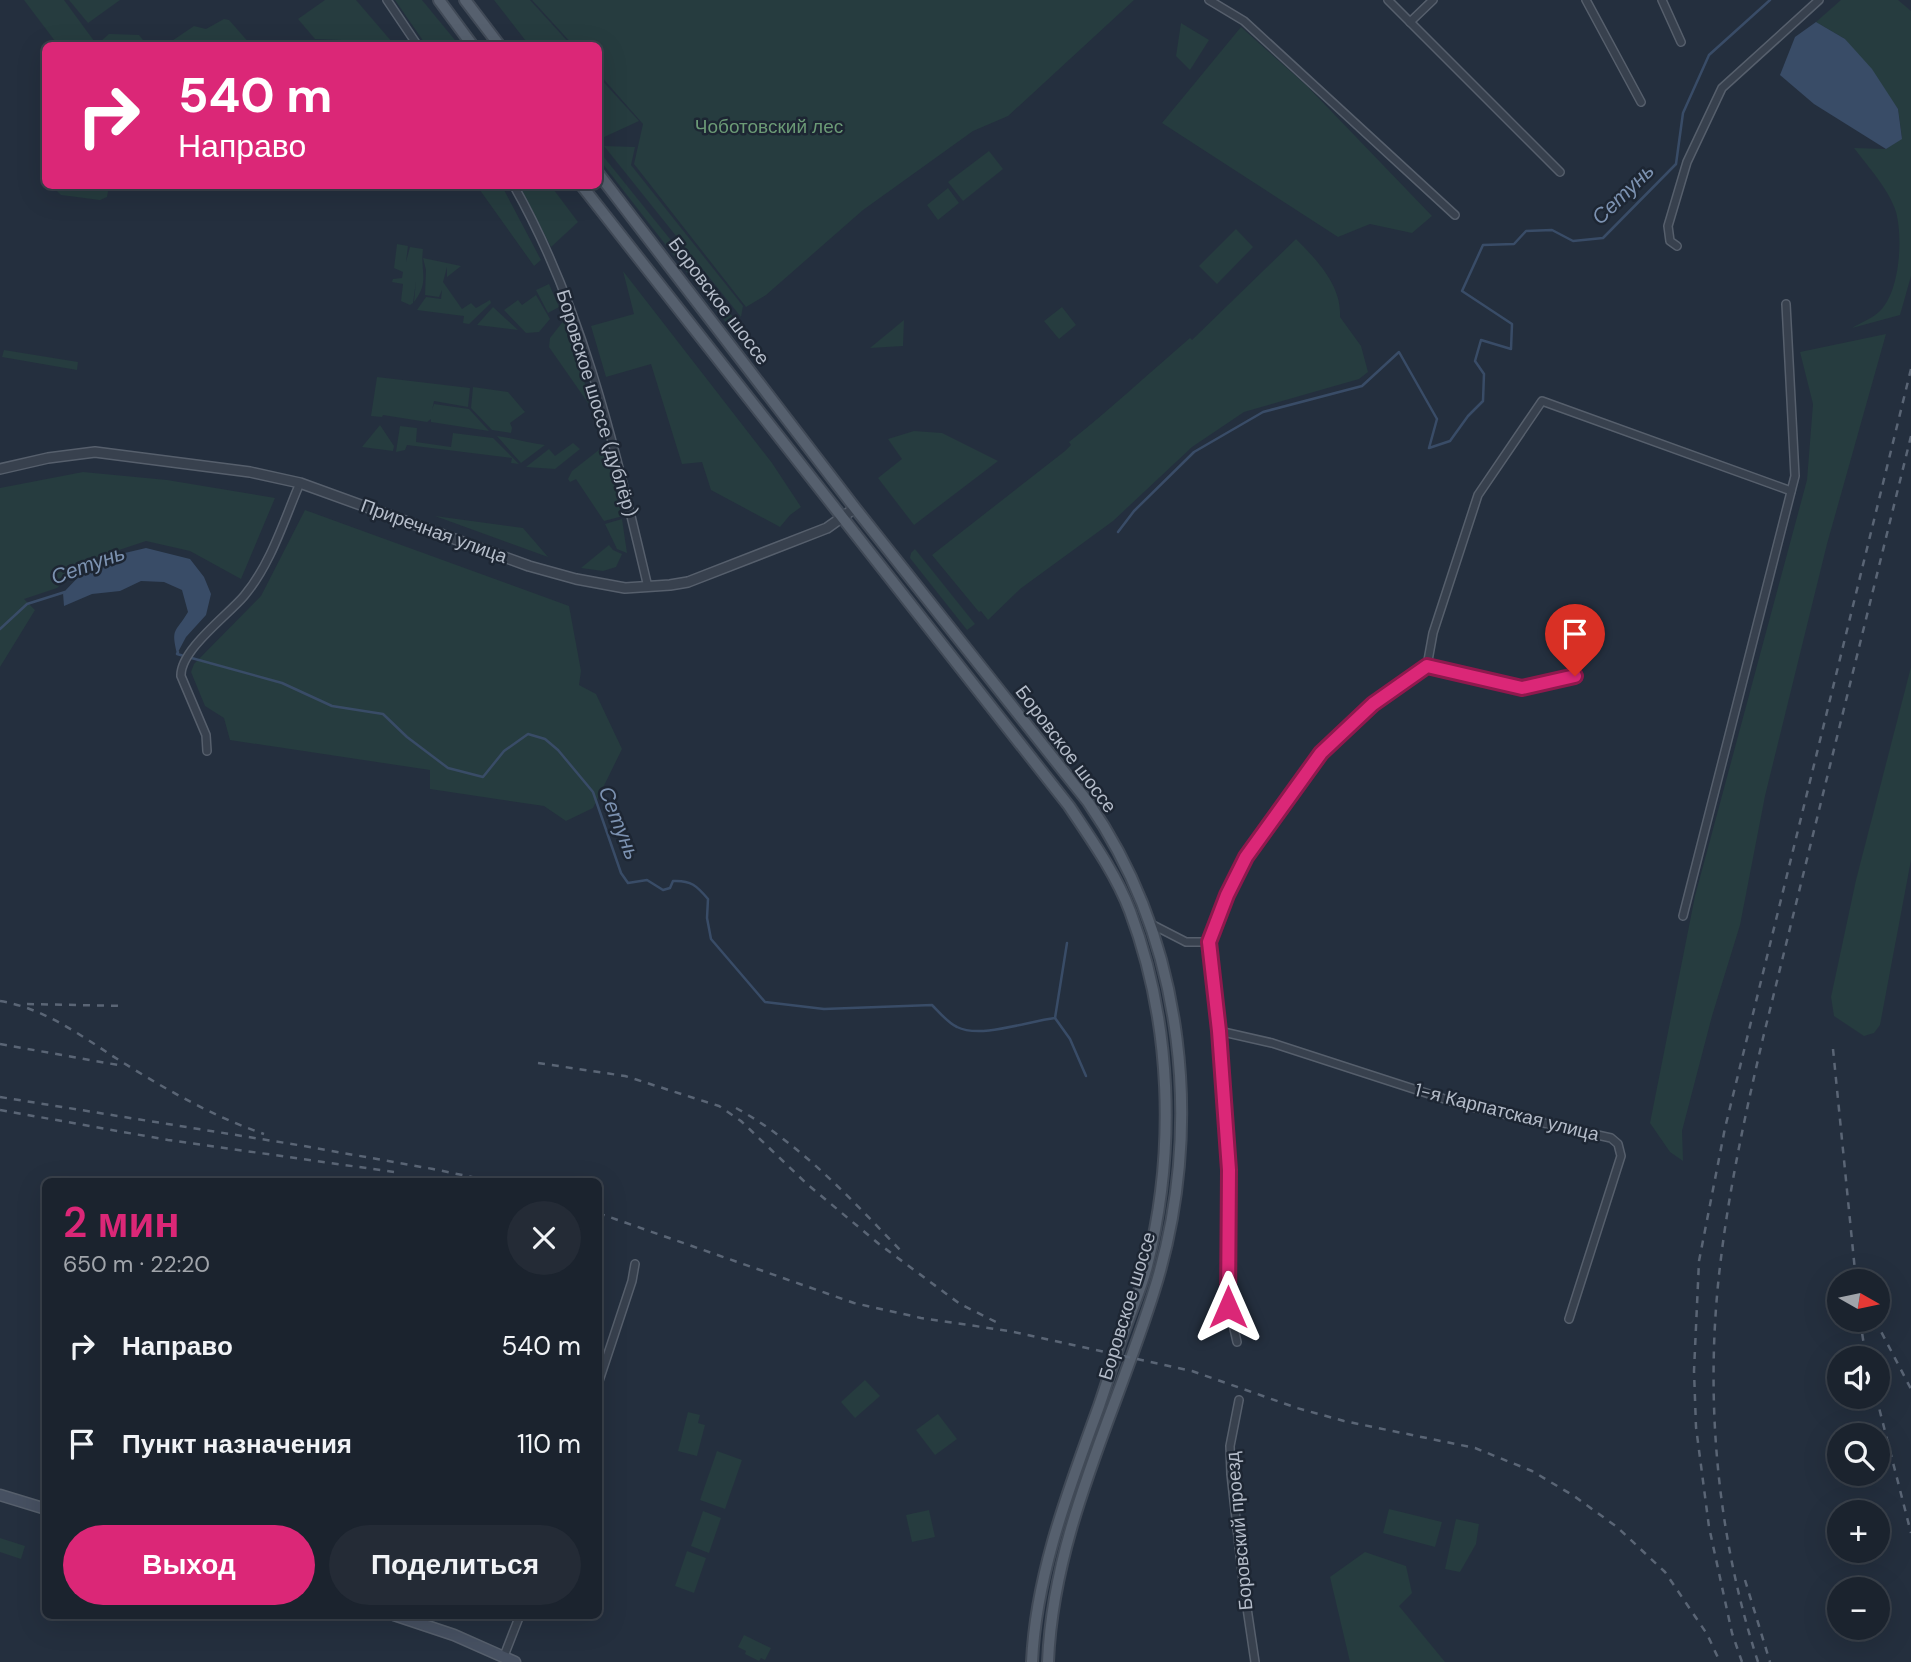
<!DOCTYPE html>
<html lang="ru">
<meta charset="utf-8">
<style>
:root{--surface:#1b232e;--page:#242b36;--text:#f1f3f6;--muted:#a0a4aa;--line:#39404a;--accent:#db2777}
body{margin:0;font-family:"DM Sans",sans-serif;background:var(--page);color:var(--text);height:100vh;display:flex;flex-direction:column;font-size:26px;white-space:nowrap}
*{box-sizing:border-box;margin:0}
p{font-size:23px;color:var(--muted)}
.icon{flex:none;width:38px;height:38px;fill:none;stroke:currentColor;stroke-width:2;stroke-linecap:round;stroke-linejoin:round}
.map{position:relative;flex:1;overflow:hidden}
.sheet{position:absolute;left:42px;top:1178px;width:560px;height:441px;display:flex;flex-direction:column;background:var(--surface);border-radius:10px;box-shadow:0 7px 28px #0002,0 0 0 2px var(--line)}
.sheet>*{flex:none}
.banner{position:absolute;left:42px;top:42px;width:560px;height:147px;border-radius:10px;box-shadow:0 7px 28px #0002,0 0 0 2px var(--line);background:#db2777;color:#fff;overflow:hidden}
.needle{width:46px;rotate:99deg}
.controls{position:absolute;left:1827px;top:1269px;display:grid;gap:14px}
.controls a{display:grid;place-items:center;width:63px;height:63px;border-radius:50%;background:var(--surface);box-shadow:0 7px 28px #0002,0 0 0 2px var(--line);font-size:35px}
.pin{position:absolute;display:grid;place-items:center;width:60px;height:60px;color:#fff;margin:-72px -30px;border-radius:50% 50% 50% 0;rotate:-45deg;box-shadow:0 0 7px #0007}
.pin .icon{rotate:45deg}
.me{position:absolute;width:77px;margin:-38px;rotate:0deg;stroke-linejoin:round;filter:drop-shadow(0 0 5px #0008)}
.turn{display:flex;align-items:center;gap:24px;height:147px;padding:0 21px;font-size:32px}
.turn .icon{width:91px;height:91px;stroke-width:2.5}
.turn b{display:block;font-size:49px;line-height:60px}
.round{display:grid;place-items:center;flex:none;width:74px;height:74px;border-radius:37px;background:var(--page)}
.head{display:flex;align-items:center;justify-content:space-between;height:119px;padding:0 21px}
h1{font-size:42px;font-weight:600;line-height:52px;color:var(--accent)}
.primary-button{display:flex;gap:14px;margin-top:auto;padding:14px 21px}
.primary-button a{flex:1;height:80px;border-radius:42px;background:var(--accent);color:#fff;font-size:28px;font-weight:600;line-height:80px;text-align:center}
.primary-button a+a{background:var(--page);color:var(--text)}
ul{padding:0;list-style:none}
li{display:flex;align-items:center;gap:21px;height:98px;padding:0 21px}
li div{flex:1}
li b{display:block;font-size:26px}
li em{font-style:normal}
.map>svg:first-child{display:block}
</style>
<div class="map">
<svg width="1911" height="1662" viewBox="0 0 1911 1662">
<rect width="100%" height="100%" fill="#242f3e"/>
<!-- green -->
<g fill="#263c3f">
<path d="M24 0H64L97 45H58Z"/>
<path d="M69 0H120L88 23Z"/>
<path d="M325 0H356L392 42 315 39 298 19Z"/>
<path d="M395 0H422L459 45H426Z"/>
<path d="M494 0H530L571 45H529Z"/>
<path d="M532 0H1134L1008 116 973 131 863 210 766 295 746 307 634 164 643 124 599 74 598 46 573 45Z"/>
<path d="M1841 0H1898L1911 11V276L1900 315 1852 328C1860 323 1873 318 1880 311 1900 291 1903 238 1896 212 1890 191 1867 165 1854 148L1886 149 1902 138 1898 109 1845 39 1816 22Z"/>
<path d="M224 19 229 20 251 45H166L194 26 206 29Z"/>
<path d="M1181 23 1209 40 1190 70 1176 56Z"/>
<path d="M1241 27 1307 86 1432 216 1412 233 1370 224 1338 237 1162 123Z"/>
<path d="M109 34 139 35 147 45H103L100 42Z"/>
<path d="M598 76 639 121 602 138 599 134Z"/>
<path d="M604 146 635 147 631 165 743 306 741 317Z"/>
<path d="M599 151 753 342 745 347 599 159Z"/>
<path d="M989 151 1003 169 963 201 948 182Z"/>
<path d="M57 186H109L107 197 100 200 61 195 57 191Z"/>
<path d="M477 186H502L541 260 534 266Z"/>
<path d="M520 186H551L578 222 551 247Z"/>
<path d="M948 188 959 203 938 220 927 205Z"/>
<path d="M1236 229 1253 247 1217 284 1199 266Z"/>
<path d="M1296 239C1317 260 1342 286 1340 317L1361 346 1368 372 1359 379 1244 412 1192 447 1113 521 1020 589 988 620 981 611 979 612 932 555 1065 451 1071 445 1069 442C1111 409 1149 373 1190 338L1192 340Z"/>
<path d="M397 244 408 246 406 262 410 247 423 249C420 271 430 282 414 302L416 281 413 303 410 305 401 301 403 284 392 282 393 279 402 278 403 272 394 268Z"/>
<path d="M423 258 461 266 447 277V267L443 282 462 309 471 303 476 308 490 300 491 303 469 324 463 323 464 316 417 310 426 297 441 299 442 290 439 297 425 295 426 270Z"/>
<path d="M623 271 772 463 801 507 790 515 780 527 711 490 702 462 682 464 651 364 606 377 591 326 634 314Z"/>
<path d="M549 284 559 307 548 313 536 290Z"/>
<path d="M536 295 550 319 539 332 526 333 504 310 518 300 522 305Z"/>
<path d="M493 307 518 330 477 325Z"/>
<path d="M1062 307 1076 325 1059 339 1044 321Z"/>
<path d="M565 319 593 410 549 347 550 338Z"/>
<path d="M904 320 903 346 870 348Z"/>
<path d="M1886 334 1827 544 1765 796 1740 925 1712 1016 1682 1131 1683 1161 1670 1152 1650 1123 1695 896 1807 480 1813 404 1800 352Z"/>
<path d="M4 350 78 362 77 370 2 357Z"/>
<path d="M377 377 470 388 468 407 434 401 432 410 434 404 469 409 489 431 431 422V419L427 422 383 415 382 417 371 416Z"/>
<path d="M473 387 508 392 525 412 510 423 512 428 511 433 492 430 471 408Z"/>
<path d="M380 425 394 446 393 451 362 447Z"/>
<path d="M400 426 417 428 416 442 451 447 453 433 493 438 519 464 511 463 512 458 407 445 405 450 396 452Z"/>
<path d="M914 431 942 433 998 461 914 525 878 478 902 459 888 439Z"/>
<path d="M497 436C513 438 528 443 545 445L521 463Z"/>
<path d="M573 443 580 449 555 469 526 467 549 449 555 456Z"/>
<path d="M604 446 623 516 604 521 576 479 570 482 568 479 572 471Z"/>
<path d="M83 472 167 480 275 498 241 579 190 551 146 541 86 561 57 588 24 599 35 610 0 667V488Z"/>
<path d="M305 510 569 606 581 671 579 685 596 694 622 749 593 808 566 821 544 806 430 789V770L230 740 224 718 205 706 191 672 194 664 261 596Z"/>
<path d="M435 516 523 528 548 557Z"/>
<path d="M622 519 627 553 617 549 605 524Z"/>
<path d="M609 545 613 550 622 554 616 567 603 571 581 568Z"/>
<path d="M915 549 975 624 967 630 910 558 911 553Z"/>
<path d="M1911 667V860L1880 1025 1874 1033 1864 1036 1834 1016 1831 997 1856 880Z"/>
<path d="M865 1380 880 1396 855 1418 841 1402Z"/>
<path d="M688 1412 700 1415 698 1423 705 1425 697 1456 678 1451Z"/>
<path d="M938 1414 957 1439 935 1455 916 1430Z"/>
<path d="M717 1451 742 1460 725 1509 700 1500Z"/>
<path d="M1389 1509 1442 1522 1435 1547 1383 1533Z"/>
<path d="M929 1510 935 1537 912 1542 906 1515Z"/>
<path d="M703 1511 721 1518 709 1553 691 1546Z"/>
<path d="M1456 1519 1479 1524 1476 1544 1460 1572 1445 1569Z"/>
<path d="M0 1538 25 1546 21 1559 0 1552Z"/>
<path d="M687 1551 706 1558 694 1593 675 1586Z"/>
<path d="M1365 1552 1406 1566 1412 1593 1399 1606 1445 1662H1350L1330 1577Z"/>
<path d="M744 1635 771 1648 765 1660 761 1658 759 1661 745 1654 746 1651 738 1647Z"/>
</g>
<!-- water -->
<g fill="#394c67">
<path d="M1816 22 1845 39 1872 69 1898 109 1902 139 1886 149 1814 104 1780 75 1795 37Z"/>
<path d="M146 548 190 559 204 577 211 594 206 615 186 637 177 654C171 627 175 634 188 612L182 590 164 582 141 581 120 591 92 594 64 606 63 593 87 568 112 556Z"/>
</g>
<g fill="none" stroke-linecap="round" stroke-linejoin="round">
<!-- stream -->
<g stroke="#394c67" stroke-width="2.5">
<path d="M1118 532 1134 511 1194 452 1263 412 1362 386 1399 352 1437 419 1429 448 1450 441 1468 416 1483 401 1484 374 1475 361 1481 340 1511 349 1512 324 1462 291 1483 245 1514 244 1526 231 1552 230 1573 241 1603 238 1676 164 1683 113 1709 55 1770 0"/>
<path d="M0 629 27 604 65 592"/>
<path d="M178 652 177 654 282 683 332 706 383 714 407 737 448 768 483 777 504 751 528 734 545 739 558 750 593 792 621 873 628 883 647 880 663 890 670 888 673 881C691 880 697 886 708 899L707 918 711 939 765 1002 824 1009 932 1005C939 1012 948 1023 957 1027 981 1039 1028 1021 1055 1018L1067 943"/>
<path d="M1055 1018 1070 1039 1086 1076"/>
</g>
<!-- minor casing -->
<g stroke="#565f6c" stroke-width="10">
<g id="minor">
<path d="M387 0 418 46"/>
<path d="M1209 0 1244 21 1455 215"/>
<path d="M1388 0 1560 172"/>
<path d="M1586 0 1641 102"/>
<path d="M1662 0 1681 42"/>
<path d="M1410 22 1433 0"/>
<path d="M514 186C584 310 615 449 648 587"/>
<path d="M1677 246 1670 241 1668 226 1687 162 1722 88 1819 0"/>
<path d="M1427 666 1433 633 1478 495 1542 401 1791 491"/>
<path d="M1427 666 1522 688 1575 676"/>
<path d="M207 751 206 735 181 676C180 650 228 615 244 596 271 564 284 520 300 483"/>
<path d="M1683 916 1795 476 1786 304"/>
<path d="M1149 923 1186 942H1209"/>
<path d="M1219 1031 1272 1043 1463 1105 1611 1138 1618 1144 1621 1156 1569 1319"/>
<path d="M1237 1342 1229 1307V1170L1219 1031 1209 942 1227 895 1246 857 1321 753 1373 704 1427 666"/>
<path d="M598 1384 632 1281 635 1264"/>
<path d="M1239 1400 1230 1446 1231 1474 1243 1581 1255 1662"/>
<path d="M504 1656 520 1615"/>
</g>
</g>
<!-- tertiary casing -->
<g stroke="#565f6c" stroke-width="12">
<path id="tertiary" d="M0 469 48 458 95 452 250 472 300 483 529 566 576 579 625 588 670 585 688 582 827 528 855 508"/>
</g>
<!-- secondary casing -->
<g stroke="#565f6c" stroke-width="13">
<g id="secondary">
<path d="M0 1495 46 1509"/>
<path d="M394 1615 454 1635 515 1662"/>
</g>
</g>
<!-- primary casing -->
<g stroke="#414a57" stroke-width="14">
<g id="primary">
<path d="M439 0 473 46"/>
<path d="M465 0 500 46"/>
<path d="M598 173 855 508 1088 802C1185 942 1205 1130 1154 1291 1116 1413 1053 1532 1048 1662"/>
<path d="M582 186 1069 806C1091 839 1116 874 1130 911 1172 1023 1176 1151 1147 1266 1142 1286 1133 1306 1126 1326 1116 1353 1108 1380 1099 1406 1069 1489 1036 1573 1032 1662"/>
</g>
</g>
<!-- minor -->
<use href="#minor" stroke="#38414e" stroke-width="7"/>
<!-- tertiary -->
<use href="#tertiary" stroke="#38414e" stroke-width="9"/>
<!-- secondary -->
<use href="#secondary" stroke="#465061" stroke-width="10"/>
<!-- primary -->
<use href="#primary" stroke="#56606e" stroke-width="10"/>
<!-- rail -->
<g stroke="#5a6575" stroke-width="2.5" stroke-dasharray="7 7" stroke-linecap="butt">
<path d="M0 1001C42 1008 76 1032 111 1055 158 1085 211 1116 264 1134"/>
<path d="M27 1004 125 1006"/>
<path d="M0 1044 118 1065"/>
<path d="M1833 1049 1856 1281"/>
<path d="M538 1063 625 1076 719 1106 741 1121 807 1184 879 1244 960 1304 998 1323"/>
<path d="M0 1097 298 1145 433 1169 491 1181"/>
<path d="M736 1108C800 1143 852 1200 902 1252"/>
<path d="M0 1110 168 1140 394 1172"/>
<path d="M598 1213 854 1303 921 1318 1009 1331 1192 1371 1297 1408 1344 1421 1475 1448 1532 1471 1574 1496 1617 1527 1665 1572 1707 1634 1720 1662"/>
<path d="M1860 1320 1866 1358"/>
<path d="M1875 1320 1911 1389"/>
<path d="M1876 1396 1911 1533"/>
<path d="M1745 1580 1770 1662"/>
<path d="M1742 1662 1732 1633 1709 1527 1696 1427 1694 1371 1699 1261 1725 1128 1911 369"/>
<path d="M1758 1662C1716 1533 1704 1392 1721 1258 1730 1184 1746 1111 1763 1038L1911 436"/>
</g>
</g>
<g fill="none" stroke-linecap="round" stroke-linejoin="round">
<!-- route casing -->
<g stroke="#8e194d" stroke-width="18">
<path id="route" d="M1228 1307 1229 1170 1219 1031 1209 942 1227 895 1246 857 1321 753 1373 704 1427 666 1522 688 1575 676"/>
</g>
<!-- route -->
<use href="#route" stroke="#db2777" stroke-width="12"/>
</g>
<g text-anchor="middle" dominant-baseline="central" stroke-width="5" stroke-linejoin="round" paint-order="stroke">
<!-- park labels -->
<g font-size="19" fill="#6b9a76" stroke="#1d2633">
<text x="769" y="126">Чоботовский лес</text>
</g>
<!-- street labels -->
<g font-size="19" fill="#b4bcc9" stroke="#1d2633">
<text transform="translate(719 301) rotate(53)">Боровское шоссе</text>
<text transform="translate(597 403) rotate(73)">Боровское шоссе (дублёр)</text>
<text transform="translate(434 531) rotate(20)">Приречная улица</text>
<text transform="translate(1066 749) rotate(53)">Боровское шоссе</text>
<text transform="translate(1507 1112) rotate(14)">1-я Карпатская улица</text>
<text transform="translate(1127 1306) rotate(-73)">Боровское шоссе</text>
<text transform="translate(1239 1531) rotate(-95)">Боровский проезд</text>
</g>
<!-- water labels -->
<g font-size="21" font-style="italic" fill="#7c92b1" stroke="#1d2633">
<text transform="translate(1623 194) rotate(-44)">Сетунь</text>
<text transform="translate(88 565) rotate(-20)">Сетунь</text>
<text transform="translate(619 823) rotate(68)">Сетунь</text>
</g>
</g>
</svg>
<div class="controls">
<a><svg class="needle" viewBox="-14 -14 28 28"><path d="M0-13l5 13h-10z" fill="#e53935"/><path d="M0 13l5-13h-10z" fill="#a0a4aa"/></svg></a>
<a><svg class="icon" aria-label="sound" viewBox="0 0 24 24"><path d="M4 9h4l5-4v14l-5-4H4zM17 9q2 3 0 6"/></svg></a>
<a><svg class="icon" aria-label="search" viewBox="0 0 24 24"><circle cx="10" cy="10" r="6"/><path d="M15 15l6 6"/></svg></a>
<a>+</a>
<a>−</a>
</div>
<div class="pin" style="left:1575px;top:676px;background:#d93025"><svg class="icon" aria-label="arrive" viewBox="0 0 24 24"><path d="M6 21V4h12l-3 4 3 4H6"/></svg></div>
<svg class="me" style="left:1228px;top:1307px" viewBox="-20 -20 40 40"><path d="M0-17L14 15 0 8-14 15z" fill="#db2777" stroke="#fff" stroke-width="4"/></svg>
<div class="banner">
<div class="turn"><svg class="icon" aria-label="right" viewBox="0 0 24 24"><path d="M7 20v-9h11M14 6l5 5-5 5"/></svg><div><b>540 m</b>Направо</div></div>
</div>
<section class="sheet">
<div class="head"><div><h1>2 мин</h1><p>650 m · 22:20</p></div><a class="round"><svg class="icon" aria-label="close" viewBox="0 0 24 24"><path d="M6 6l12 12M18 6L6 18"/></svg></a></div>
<ul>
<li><svg class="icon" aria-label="right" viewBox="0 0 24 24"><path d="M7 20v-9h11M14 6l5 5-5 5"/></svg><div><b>Направо</b></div><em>540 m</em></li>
<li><svg class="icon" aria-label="arrive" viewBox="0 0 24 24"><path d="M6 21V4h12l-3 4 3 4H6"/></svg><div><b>Пункт назначения</b></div><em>110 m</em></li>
</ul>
<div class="primary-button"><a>Выход</a><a>Поделиться</a></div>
</section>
</div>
